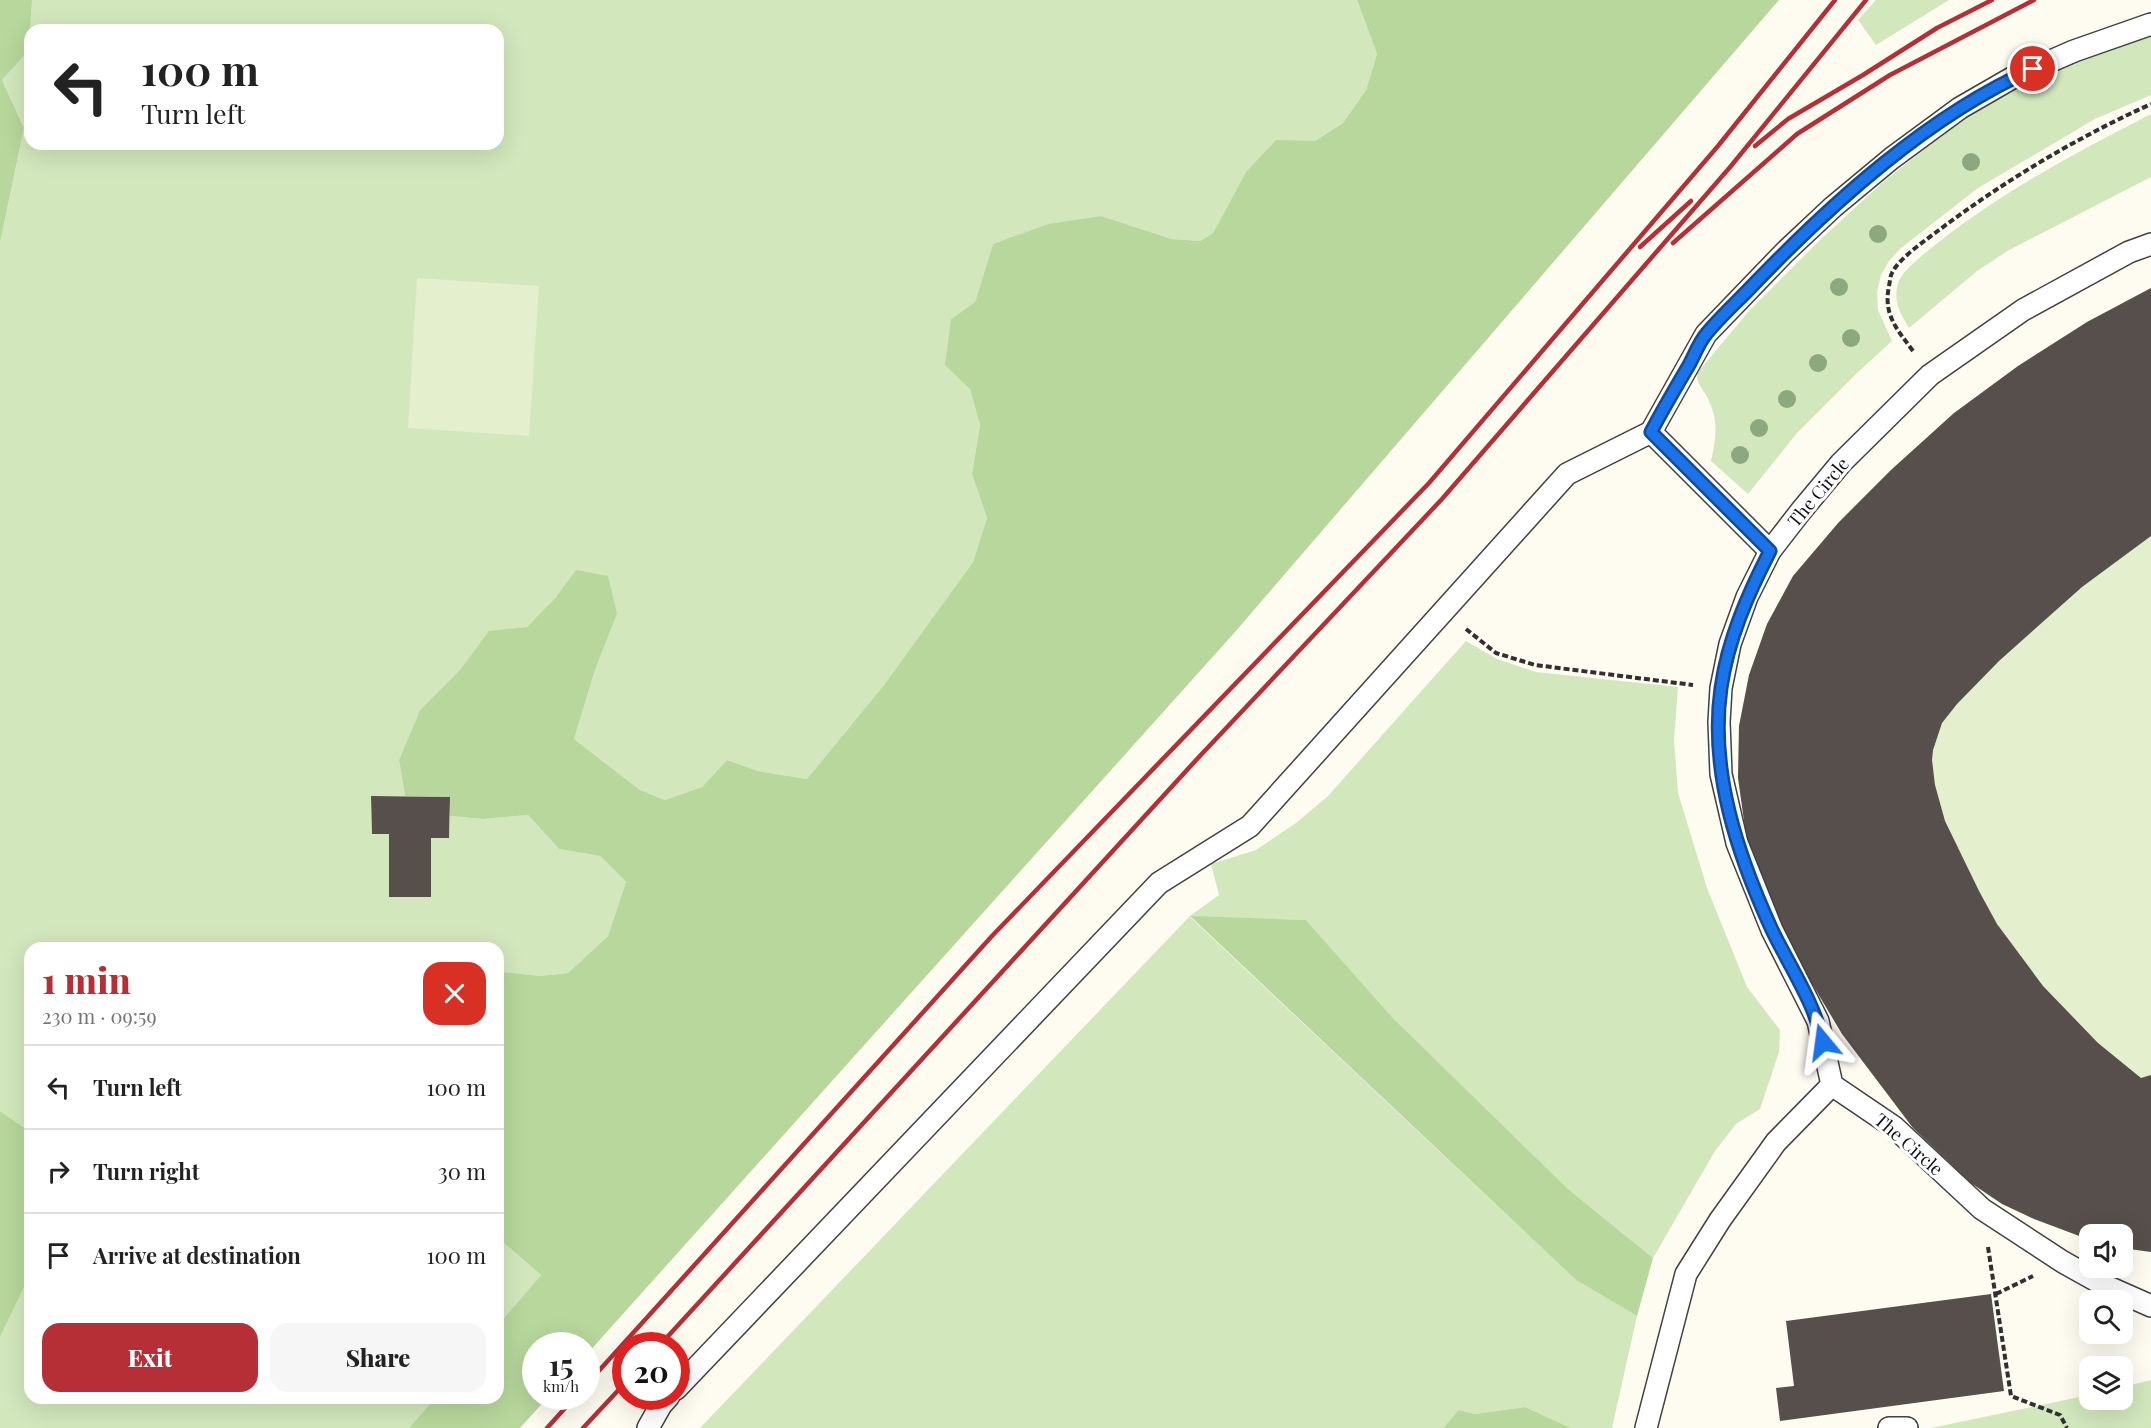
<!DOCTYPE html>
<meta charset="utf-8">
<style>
:root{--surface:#fff;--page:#f6f6f6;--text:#222;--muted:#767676;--line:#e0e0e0;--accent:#b62f36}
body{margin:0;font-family:"Playfair Display",serif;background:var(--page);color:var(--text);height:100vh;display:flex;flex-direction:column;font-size:22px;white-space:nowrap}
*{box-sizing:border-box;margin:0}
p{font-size:20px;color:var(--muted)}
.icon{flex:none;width:33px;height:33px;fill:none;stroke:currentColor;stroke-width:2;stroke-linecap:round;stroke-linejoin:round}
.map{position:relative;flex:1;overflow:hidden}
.drawer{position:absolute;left:24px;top:942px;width:480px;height:462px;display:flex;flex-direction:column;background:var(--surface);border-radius:18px;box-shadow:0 6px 24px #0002}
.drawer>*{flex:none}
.top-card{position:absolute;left:24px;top:24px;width:480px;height:126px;border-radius:18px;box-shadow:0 6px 24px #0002;background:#fff;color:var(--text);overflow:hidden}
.fabs{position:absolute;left:2079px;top:1224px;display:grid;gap:12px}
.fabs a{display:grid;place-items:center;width:54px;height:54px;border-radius:12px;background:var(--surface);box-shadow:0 6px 24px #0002;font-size:30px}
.speed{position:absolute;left:522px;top:1332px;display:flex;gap:12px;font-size:30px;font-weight:700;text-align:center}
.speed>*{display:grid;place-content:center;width:78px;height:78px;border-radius:50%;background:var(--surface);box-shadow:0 6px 24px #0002;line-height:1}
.speed small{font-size:15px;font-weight:400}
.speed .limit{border:9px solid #d22;background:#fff;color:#111}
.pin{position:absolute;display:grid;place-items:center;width:51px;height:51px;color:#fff;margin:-26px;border:3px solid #fff;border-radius:50%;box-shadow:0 2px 6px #0007}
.me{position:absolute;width:66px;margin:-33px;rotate:344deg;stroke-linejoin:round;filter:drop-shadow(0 0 4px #0008)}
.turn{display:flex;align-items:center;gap:21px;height:126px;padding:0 18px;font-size:27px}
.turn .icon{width:78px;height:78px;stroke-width:2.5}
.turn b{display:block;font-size:42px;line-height:51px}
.round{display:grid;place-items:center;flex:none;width:63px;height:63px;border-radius:18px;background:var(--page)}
.headline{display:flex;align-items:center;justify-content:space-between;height:102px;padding:0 18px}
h1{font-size:36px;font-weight:800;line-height:45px;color:var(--accent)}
.action{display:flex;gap:12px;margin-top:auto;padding:12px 18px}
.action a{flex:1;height:69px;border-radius:18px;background:var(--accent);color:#fff;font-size:24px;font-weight:800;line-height:69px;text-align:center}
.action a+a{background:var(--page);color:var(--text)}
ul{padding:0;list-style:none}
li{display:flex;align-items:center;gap:18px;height:84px;padding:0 18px;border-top:2px solid var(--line)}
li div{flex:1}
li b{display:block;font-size:22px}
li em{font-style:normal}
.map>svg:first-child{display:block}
</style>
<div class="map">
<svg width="2151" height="1428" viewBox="0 0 2151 1428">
<rect width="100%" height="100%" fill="#fefbf1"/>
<!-- green -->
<g fill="#d2e7bc">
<path d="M32 0H1357L1377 54 1366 90 1343 123 1315 141H1276L1246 172 1213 233 1200 241 1172 239 1101 216 993 244 975 302 951 319 980 425 972 474 987 518 973 562 884 685 807 779 758 771 727 760 702 787 665 800 640 790 574 739 595 670 617 614 576 570 555 598 527 627 489 632 460 670 420 710 399 760 405 796 371 797 372 834H389L390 897H431V838H449L450 816 483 819 528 815 559 849 600 856 626 882 608 936 568 973 540 976 504 972 498 975V948H30V1132L0 1111V243L24 128 2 80 29 50 30 35V144H498V30H30Z"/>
<path d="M1876 0H1949L1876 45 1858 20Z"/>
<path d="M2151 33V95L2095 119 1978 188 1901 248 1889 261 1881 275 1877 292 1878 310 1892 341 1858 372 1797 433 1748 494 1711 461C1716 439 1719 420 1708 399 1704 390 1696 384 1697 373L1749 311 1820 240 1883 182 1926 148 1990 100 2101 50Z"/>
<path d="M2151 114V177L2009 250 1977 271 1909 328C1900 313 1892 300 1899 281 1903 271 1916 261 1924 254 1992 197 2073 154 2151 114Z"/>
<path d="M1466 641 1497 659 1536 672 1678 687 1674 740 1678 793 1707 888 1747 987 1780 1030 1779 1052 1760 1109 1736 1124 1715 1151 1653 1258 1568 1189 1393 1018 1306 920 1190 917 1576 1280 1637 1316 1612 1428H1571L1525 1407 1475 1414 1459 1410 1443 1428H700L1190 916 1219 895 1211 864 1256 850 1296 823 1328 796Z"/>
<path d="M498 1238 541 1275 498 1325Z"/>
<path d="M30 1275V1398H435L409 1428H0V1337Z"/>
<path d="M2151 1380V1428H1931L2089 1395 2090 1400H2122L2123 1387Z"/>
</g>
<!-- forest -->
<g fill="#b7d79c">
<path d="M0 0H32L29 50 2 80 24 128 0 243Z"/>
<path d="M1357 0H1779L1235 632 587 1354 586 1346H536V1396L548 1397 520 1428H409L435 1398H498V1325L541 1275 498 1238V975L503 972 540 976 568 973 608 936 626 882 600 856 559 849 528 815 483 819 450 816 449 797 405 796 399 760 420 710 460 670 489 631 527 627 555 598 576 570 608 576 617 614 595 670 574 739 640 790 665 800 702 787 727 760 758 771 807 779 884 685 973 562 987 518 972 474 980 425 970 389 945 365 951 319 975 302 993 244 1049 224 1101 216 1172 239 1200 241 1213 233 1246 172 1276 140 1315 141 1343 123 1366 90 1377 54Z"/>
<path d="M1190 916 1306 920 1393 1018 1568 1189 1653 1258 1637 1316 1576 1280Z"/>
<path d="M0 1111 30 1132V1275L0 1337Z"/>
<path d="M1525 1407 1571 1428H1443L1459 1410 1475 1414Z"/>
</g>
<!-- pitch -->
<g fill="#e3efcd">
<path d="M417 278 539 286 529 436 408 428Z"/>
<path d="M2151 288V1252L2123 1248 2122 1234H2090L2089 1240 2017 1211 1989 1196 1971 1183 1913 1128 1842 1034 1784 931 1768 896 1742 805 1738 778 1739 726 1749 675 1767 624 1793 576 1839 522 1891 470 1954 413 2087 322Z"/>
</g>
<!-- building -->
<g fill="#564f4b">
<path d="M2151 288V536L2082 587 1999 661 1957 704 1942 723 1933 750 1932 760 1935 785 1945 821 1979 891 1997 924 2043 986 2098 1043 2141 1078 2151 1075V1252L2122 1248V1234H2090V1240L2034 1219 2002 1204 1971 1183 1913 1128 1842 1034 1799 962 1784 931 1755 862 1746 835 1738 778 1739 726 1749 675 1767 624 1793 576 1839 522 1891 470 1954 413 2018 366 2087 322Z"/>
<path d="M371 796 450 797 449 838H431V897H389V834H372Z"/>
<path d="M1991 1294 2004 1391 1780 1421 1776 1388 1794 1386 1786 1321Z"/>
</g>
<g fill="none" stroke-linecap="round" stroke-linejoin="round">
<!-- service casing -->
<g stroke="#414141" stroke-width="24">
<g id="service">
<path d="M2151 244 2129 252 2023 310 1930 375 1841 463 1801 511 1770 551 1747 597 1730 644 1721 688 1719 722 1721 774 1737 843 1772 930 1818 1021 1832 1085 1894 1127 1982 1209 2063 1262 2106 1286 2151 1306"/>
<path d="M1651 432 1770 551"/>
<path d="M676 1389 1159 883 1250 826 1567 474 1651 432 1706 334 1785 252 1833 207 1892 158 1960 108 2012 78 2074 51 2151 24"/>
<path d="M648 1428 661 1405 669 1396"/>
<path d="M1646 1428 1686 1274 1720 1220 1776 1142 1832 1085"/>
<path d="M1889 1428H1907"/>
</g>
</g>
<!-- path -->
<g stroke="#303030" stroke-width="4" stroke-dasharray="6 3" stroke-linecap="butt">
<path d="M1913 351C1897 329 1883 315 1889 286 1890 282 1890 276 1892 273 1899 258 1926 240 1939 230 2006 180 2076 138 2151 104"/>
<path d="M1466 629 1496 653 1535 665 1693 685"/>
<path d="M1988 1247 2011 1396 2060 1415 2067 1428"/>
<path d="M1996 1294 2033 1276"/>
</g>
<!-- service -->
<use href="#service" stroke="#fff" stroke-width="21"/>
<!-- rail -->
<g stroke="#b62f36" stroke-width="4.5">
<path d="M1755 146 1788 119 1863 75 1937 28 1992 0"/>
<path d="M1673 243 1797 134 1890 75 2034 0"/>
<path d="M1640 247 1691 201"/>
<path d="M659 1346 1198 758 1442 499 1731 166 1866 0"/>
<path d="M586 1385 992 936 1429 483 1718 146 1835 0"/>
<path d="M547 1428 576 1396"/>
<path d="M583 1428 626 1382"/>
</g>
</g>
<!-- trees -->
<g fill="#8da77f">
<circle cx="1971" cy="162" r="9"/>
<circle cx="1878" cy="234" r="9"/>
<circle cx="1839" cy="287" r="9"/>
<circle cx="1851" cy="338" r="9"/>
<circle cx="1818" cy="363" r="9"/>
<circle cx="1787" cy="399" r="9"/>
<circle cx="1759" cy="428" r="9"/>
<circle cx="1740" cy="455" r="9"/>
</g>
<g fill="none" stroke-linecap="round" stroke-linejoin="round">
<!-- route casing -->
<g stroke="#114b97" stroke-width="15">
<path id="route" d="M1823 1042C1814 1002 1790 967 1772 930 1738 856 1709 771 1721 688 1728 639 1748 594 1770 551L1651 432C1663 409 1676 387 1689 365 1695 354 1699 342 1707 333 1721 316 1739 300 1754 284 1832 203 1929 115 2033 69"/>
</g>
<!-- route -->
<use href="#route" stroke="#1a73e8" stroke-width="10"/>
</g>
<g text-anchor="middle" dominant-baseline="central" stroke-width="6" stroke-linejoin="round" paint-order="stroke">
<!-- street labels -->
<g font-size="18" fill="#0e0e0e" stroke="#fff">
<text transform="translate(1818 492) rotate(-50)">The Circle</text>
<text transform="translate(1909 1144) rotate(41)">The Circle</text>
</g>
</g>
</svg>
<div class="fabs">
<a><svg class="icon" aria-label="sound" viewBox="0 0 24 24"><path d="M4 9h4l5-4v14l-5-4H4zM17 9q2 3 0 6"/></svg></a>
<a><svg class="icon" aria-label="search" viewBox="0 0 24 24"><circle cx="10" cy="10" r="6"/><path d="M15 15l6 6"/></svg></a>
<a><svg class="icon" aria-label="layers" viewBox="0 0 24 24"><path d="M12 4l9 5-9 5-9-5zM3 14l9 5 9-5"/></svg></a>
</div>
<div class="speed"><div>15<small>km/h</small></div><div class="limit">20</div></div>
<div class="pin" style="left:2033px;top:69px;background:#d93025"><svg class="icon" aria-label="arrive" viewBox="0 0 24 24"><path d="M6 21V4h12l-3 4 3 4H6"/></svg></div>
<svg class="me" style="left:1823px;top:1042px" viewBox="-20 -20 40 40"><path d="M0-17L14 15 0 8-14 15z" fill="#1a73e8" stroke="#fff" stroke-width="4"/></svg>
<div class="top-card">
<div class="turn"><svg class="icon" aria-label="left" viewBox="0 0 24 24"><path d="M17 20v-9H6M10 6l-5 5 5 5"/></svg><div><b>100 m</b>Turn left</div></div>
</div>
<section class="drawer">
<div class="headline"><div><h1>1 min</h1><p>230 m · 09:59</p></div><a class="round" style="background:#d93025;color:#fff"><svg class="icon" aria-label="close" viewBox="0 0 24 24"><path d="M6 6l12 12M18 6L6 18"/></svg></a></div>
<ul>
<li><svg class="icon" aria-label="left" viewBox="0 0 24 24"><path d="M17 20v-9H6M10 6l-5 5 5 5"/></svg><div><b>Turn left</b></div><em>100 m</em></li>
<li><svg class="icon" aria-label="right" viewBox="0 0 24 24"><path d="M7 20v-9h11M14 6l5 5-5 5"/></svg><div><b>Turn right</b></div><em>30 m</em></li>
<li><svg class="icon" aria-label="arrive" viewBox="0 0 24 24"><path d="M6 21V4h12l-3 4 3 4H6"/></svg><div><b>Arrive at destination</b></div><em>100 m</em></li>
</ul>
<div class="action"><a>Exit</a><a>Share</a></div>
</section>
</div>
